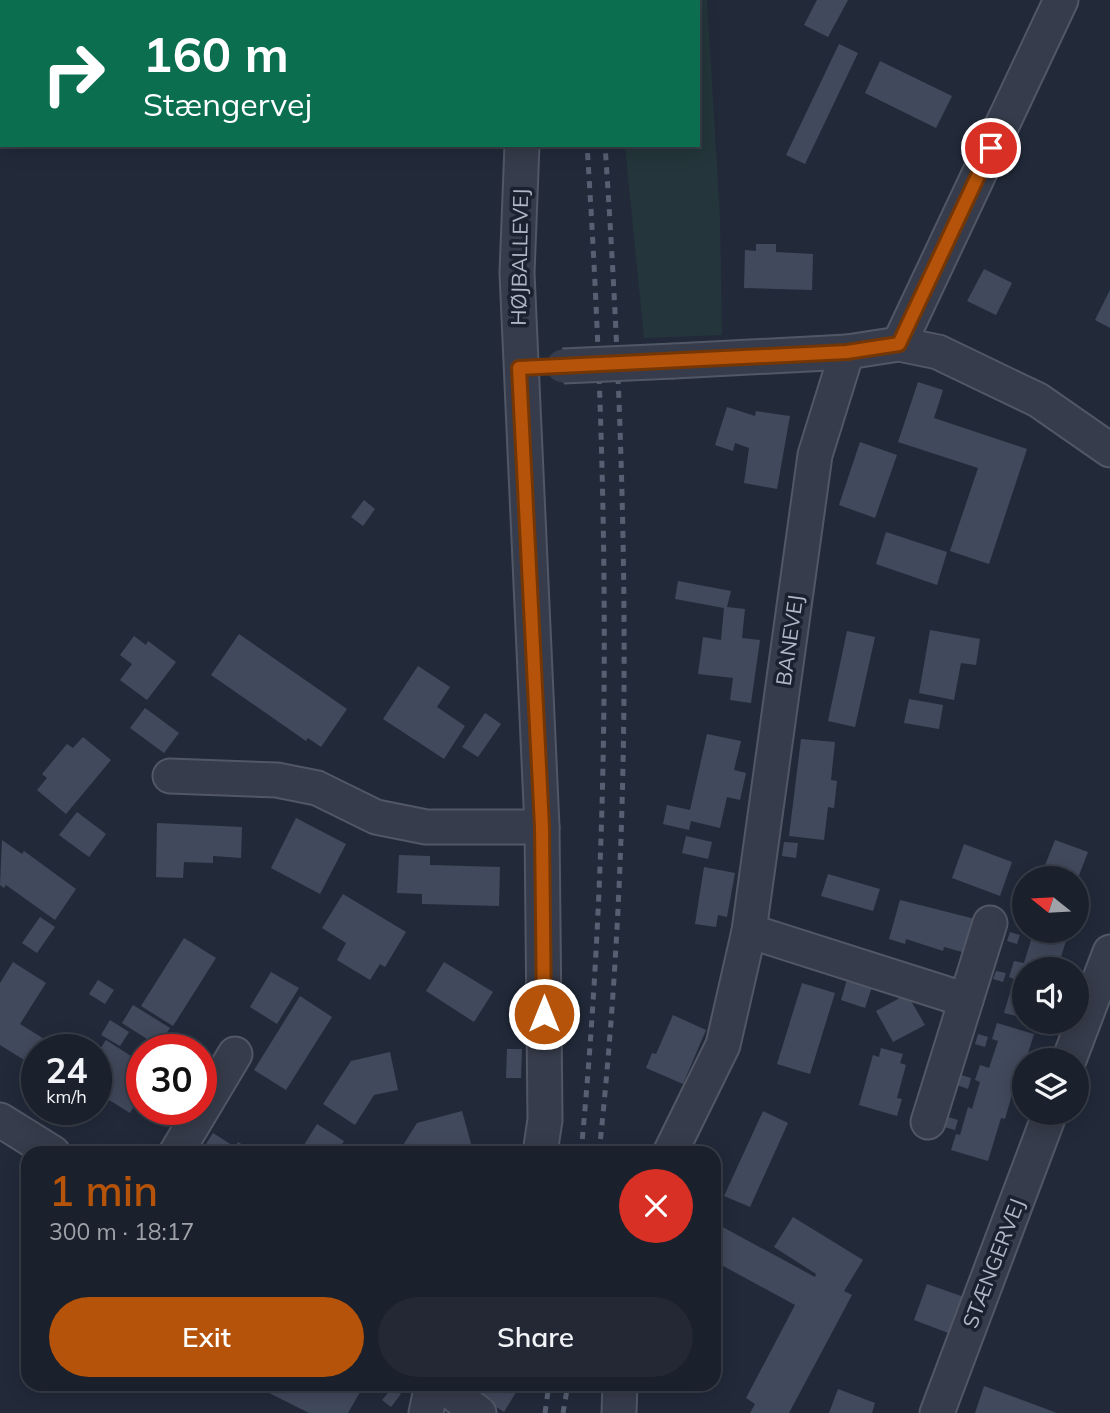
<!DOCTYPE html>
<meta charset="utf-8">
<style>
:root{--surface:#1a202c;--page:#232834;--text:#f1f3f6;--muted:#9fa3a9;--line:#383e48;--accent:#b45309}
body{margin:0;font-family:Mulish,sans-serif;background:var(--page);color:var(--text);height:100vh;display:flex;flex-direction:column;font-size:26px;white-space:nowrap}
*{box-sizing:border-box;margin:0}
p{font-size:23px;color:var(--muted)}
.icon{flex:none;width:38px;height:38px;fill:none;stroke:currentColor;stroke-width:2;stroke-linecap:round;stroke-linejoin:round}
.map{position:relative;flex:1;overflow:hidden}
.drawer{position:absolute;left:21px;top:1146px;width:700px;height:245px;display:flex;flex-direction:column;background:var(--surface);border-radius:21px;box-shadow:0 4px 18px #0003,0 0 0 2px var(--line)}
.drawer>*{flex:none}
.top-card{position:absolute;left:0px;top:0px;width:700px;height:147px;box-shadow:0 4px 18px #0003,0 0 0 2px var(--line);background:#0b6e4f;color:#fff;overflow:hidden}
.needle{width:46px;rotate:288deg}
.buttons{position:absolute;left:1012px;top:866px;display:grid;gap:14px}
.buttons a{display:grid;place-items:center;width:77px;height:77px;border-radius:50%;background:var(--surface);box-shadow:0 4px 18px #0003,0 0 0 2px var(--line);font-size:35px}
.speed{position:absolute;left:21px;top:1034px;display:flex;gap:14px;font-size:35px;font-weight:700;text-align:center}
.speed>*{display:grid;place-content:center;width:91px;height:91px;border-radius:50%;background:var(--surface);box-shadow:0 4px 18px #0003,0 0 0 2px var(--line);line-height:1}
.speed small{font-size:18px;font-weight:400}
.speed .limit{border:10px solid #d22;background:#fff;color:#111}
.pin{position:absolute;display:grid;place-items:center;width:60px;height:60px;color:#fff;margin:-30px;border:4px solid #fff;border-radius:50%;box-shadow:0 2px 7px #0007}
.me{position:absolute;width:77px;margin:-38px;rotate:0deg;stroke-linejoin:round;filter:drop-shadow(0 0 5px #0008)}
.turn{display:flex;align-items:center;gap:24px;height:147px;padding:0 28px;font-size:32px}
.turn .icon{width:91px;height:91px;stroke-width:2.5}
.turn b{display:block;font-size:49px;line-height:60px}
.round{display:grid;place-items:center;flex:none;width:74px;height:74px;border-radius:37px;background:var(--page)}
.headline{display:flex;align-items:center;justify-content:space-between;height:119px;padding:0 28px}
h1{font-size:42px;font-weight:600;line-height:52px;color:var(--accent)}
.action{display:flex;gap:14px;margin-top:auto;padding:14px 28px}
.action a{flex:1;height:80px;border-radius:42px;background:var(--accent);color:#fff;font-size:28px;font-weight:600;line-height:80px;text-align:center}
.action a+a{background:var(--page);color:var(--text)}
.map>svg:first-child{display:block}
</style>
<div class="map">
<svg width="1110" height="1413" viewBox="0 0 1110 1413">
<rect width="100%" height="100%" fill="#222a3a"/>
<!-- green -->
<path fill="#24363b" d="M611 0H707L720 218 722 335 644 338 625 145H698V2Z"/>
<!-- building -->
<g fill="#41495c">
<path d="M817 0H848L828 37 804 25Z"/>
<path d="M839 44 858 53 805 164 786 155Z"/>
<path d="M880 61 952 96 936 128 865 93Z"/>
<path d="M756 244H776V252L813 254 812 290 744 288 745 250 756 251Z"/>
<path d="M984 269 1012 283 996 315 967 301Z"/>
<path d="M1110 290V328L1095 320Z"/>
<path d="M918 382 943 390 934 418 1027 449 989 564 950 551 978 468 898 442Z"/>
<path d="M727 407 755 416 756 411 790 416 777 489 744 483 749 448 735 443 733 451 715 445Z"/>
<path d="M860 442 897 455 875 518 839 505Z"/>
<path d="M364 500 375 509 363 526 351 517Z"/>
<path d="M886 532 947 552 937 585 876 564Z"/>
<path d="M678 581 731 591 727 607 745 609 742 638 760 640 751 703 730 700 733 678 698 674 703 637 721 640 724 608 675 599Z"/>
<path d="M930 630 980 639 976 665 961 663 954 700 919 693Z"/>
<path d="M847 631 875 637 855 727 828 721Z"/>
<path d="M239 634 347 709 321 747 308 738 306 741 211 675Z"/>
<path d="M134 636 146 645 148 641 176 662 147 700 120 680 132 664 120 655Z"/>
<path d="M418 666 450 687 437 707 465 726 444 759 383 719Z"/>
<path d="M909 699 943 705 939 729 904 723Z"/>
<path d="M145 708 179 733 164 753 130 728Z"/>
<path d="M485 713 501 724 478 757 462 747Z"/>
<path d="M707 734 741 741 734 770 746 773 740 800 727 797 720 828 691 821 689 830 663 824 667 805 690 810Z"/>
<path d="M83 737 111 760 66 814 37 790 47 778 42 774 67 744 73 748Z"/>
<path d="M801 739 835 742 831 780 837 781 834 808 828 807 824 840 789 836Z"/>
<path d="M77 812 106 834 89 857 59 835Z"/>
<path d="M296 818 346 844 320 894 271 868Z"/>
<path d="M157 823 242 827 241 858 213 856V863L184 862 183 878 156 877Z"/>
<path d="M686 836 712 842 708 859 682 853Z"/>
<path d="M2 840 22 854 24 851 76 889 55 920 6 885 4 888 0 885Z"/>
<path d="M1055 840 1088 852 1078 878H1040Z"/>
<path d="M784 842 798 843 796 858 782 856Z"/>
<path d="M964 844 1012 862 1000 896 952 878Z"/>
<path d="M399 855 430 856V865L500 867 499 906 422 904V894L397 893Z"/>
<path d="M704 867 735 873 727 917 718 915 716 927 695 924Z"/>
<path d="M828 874 880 889 873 911 821 896Z"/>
<path d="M343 894 406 932 385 967 380 964 370 980 337 960 346 943 322 928Z"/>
<path d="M900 900 983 921 973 955 944 947 943 951 906 939 905 944 889 939Z"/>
<path d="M40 917 55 927 37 953 22 943Z"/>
<path d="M1028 931H1069L1057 970H1024V1018L1004 1013 1014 979 1009 977 1014 961 1024 963 1032 937 1027 936Z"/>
<path d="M1010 932 1020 935 1017 944 1007 941Z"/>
<path d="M184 938 216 958 173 1026 141 1006Z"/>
<path d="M13 962 46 983 20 1024 62 1050 68 1041 78 1047 76 1050H37V1068L0 1045V983Z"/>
<path d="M444 962 493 992 474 1022 426 991Z"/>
<path d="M996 971 1006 973 1003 982 993 979Z"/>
<path d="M271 972 299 988 277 1024 250 1007Z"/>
<path d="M848 976 873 984 865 1008 841 1000Z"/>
<path d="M98 980 114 990 105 1004 89 994Z"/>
<path d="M802 983 835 993 810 1074 777 1064Z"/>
<path d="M907 994 925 1025 893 1042 876 1011Z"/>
<path d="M300 996 332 1017 286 1090 254 1070Z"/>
<path d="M133 1005 170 1028 158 1046 122 1023Z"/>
<path d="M673 1015 706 1030 683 1084 646 1068 652 1053 656 1054Z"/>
<path d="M110 1020 129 1032 120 1046 101 1035Z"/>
<path d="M997 1023 1034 1034 1026 1060H1024L1021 1078 1017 1077 1005 1119 1001 1118 988 1161 951 1150 956 1134 960 1135 968 1107 972 1109 980 1082 975 1080 980 1065 989 1068 998 1041 992 1039Z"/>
<path d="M978 1034 988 1037 985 1047 975 1044Z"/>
<path d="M106 1040 142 1063V1109L135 1105 130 1113 101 1095 106 1087 96 1080V1055Z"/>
<path d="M881 1048 903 1054 900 1063 906 1065 897 1098 902 1099 897 1116 859 1105 873 1055 879 1057Z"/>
<path d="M507 1049H522L521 1078H506Z"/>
<path d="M390 1052 398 1090 374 1095 355 1125 323 1104 351 1061Z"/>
<path d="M961 1075 971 1078 968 1089 957 1085Z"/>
<path d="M143 1110H165L159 1120Z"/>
<path d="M462 1111 472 1147 450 1153H398L417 1123Z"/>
<path d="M763 1111 788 1123 750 1207 724 1196Z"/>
<path d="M948 1117 958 1120 955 1130 944 1127Z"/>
<path d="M317 1124 344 1141 336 1153H317L304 1145Z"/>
<path d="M213 1133 235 1147 238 1142 257 1153H200Z"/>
<path d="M793 1217 863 1260 844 1291 852 1295 789 1413H750L755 1404 746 1398 795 1305 714 1261V1230L717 1224 815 1277 816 1274 774 1247Z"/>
<path d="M927 1284 964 1297 951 1334 914 1320Z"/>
<path d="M251 1384H359L363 1387 348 1413H309Z"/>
<path d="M460 1384H521L504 1412Z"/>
<path d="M984 1386 1057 1413H975Z"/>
<path d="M392 1388 401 1394 391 1407 382 1400Z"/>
<path d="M838 1389 875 1403 872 1413H829Z"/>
</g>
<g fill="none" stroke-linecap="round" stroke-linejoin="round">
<!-- minor casing -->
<g stroke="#515765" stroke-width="37">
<g id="minor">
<path d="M524 0V2"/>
<path d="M522 145 517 273 542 827 545 1120 540 1153"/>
<path d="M899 344 1061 0"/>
<path d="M674 361 847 352 899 344 938 352 1038 400 1110 450"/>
<path d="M170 776 277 780 317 788 376 817 426 827H542"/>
<path d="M749 931 966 1000 990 923"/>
<path d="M1069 1060 1110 952"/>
<path d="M0 1120 53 1153"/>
<path d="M928 1122 966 1000"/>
<path d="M176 1153 235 1054"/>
<path d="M670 1153 723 1045 749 931 815 455 847 352"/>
<path d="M440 1384 479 1413"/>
<path d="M426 1413 432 1384"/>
<path d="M619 1413 620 1384"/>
<path d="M937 1413 1050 1113"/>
</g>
</g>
<!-- minor -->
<use href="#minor" stroke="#363c4b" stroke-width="33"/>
<!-- rail -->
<g stroke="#576072" stroke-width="5" stroke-dasharray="7 7" stroke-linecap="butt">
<path d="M574 0V2"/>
<path d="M592 0V2"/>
<path d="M581 1153C613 817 609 482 587 145"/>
<path d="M599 1153C635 819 628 480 605 145"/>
<path d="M545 1413 549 1384"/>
<path d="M563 1413 568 1384"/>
</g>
<!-- minor-bridge casing -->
<g stroke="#515765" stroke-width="37" stroke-linecap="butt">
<path id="minor-bridge" d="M563 366 674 361"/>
</g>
<!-- minor-bridge -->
<use href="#minor-bridge" stroke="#363c4b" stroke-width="33"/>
</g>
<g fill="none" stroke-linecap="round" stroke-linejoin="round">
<!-- route casing -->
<g stroke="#753606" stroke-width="18">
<path id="route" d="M544 1014 542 827 519 368 847 352 899 344 991 148"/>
</g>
<!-- route -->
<use href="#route" stroke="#b45309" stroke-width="12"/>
</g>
<g text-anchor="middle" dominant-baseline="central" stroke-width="7" stroke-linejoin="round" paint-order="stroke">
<!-- street labels -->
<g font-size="21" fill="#b1b7c7" stroke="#1b212f">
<text transform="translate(519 257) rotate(-89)">HØJBALLEVEJ</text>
<text transform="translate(789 640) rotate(-82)">BANEVEJ</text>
<text transform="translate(993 1263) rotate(-69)">STÆNGERVEJ</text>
</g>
</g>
</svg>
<div class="buttons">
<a><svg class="needle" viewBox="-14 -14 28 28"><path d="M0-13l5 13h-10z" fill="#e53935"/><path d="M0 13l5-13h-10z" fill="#9fa3a9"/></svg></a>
<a><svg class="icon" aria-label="sound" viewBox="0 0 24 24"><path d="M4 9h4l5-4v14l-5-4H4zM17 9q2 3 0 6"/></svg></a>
<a><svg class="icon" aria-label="layers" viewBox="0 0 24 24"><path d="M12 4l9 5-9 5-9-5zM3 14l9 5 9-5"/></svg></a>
</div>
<div class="speed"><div>24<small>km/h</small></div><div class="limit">30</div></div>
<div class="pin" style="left:991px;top:148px;background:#d93025"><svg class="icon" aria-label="arrive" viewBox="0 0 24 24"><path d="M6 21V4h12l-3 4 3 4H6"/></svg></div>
<svg class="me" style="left:544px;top:1014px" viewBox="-20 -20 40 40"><circle r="17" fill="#b45309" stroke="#fff" stroke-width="3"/><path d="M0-11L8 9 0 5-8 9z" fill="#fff"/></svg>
<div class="top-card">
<div class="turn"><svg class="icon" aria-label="right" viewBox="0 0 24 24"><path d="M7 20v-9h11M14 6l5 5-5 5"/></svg><div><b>160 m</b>Stængervej</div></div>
</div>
<section class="drawer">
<div class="headline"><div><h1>1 min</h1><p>300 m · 18:17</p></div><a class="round" style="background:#d93025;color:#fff"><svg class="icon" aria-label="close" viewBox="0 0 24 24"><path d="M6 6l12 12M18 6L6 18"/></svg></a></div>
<div class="action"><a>Exit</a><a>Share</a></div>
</section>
</div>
